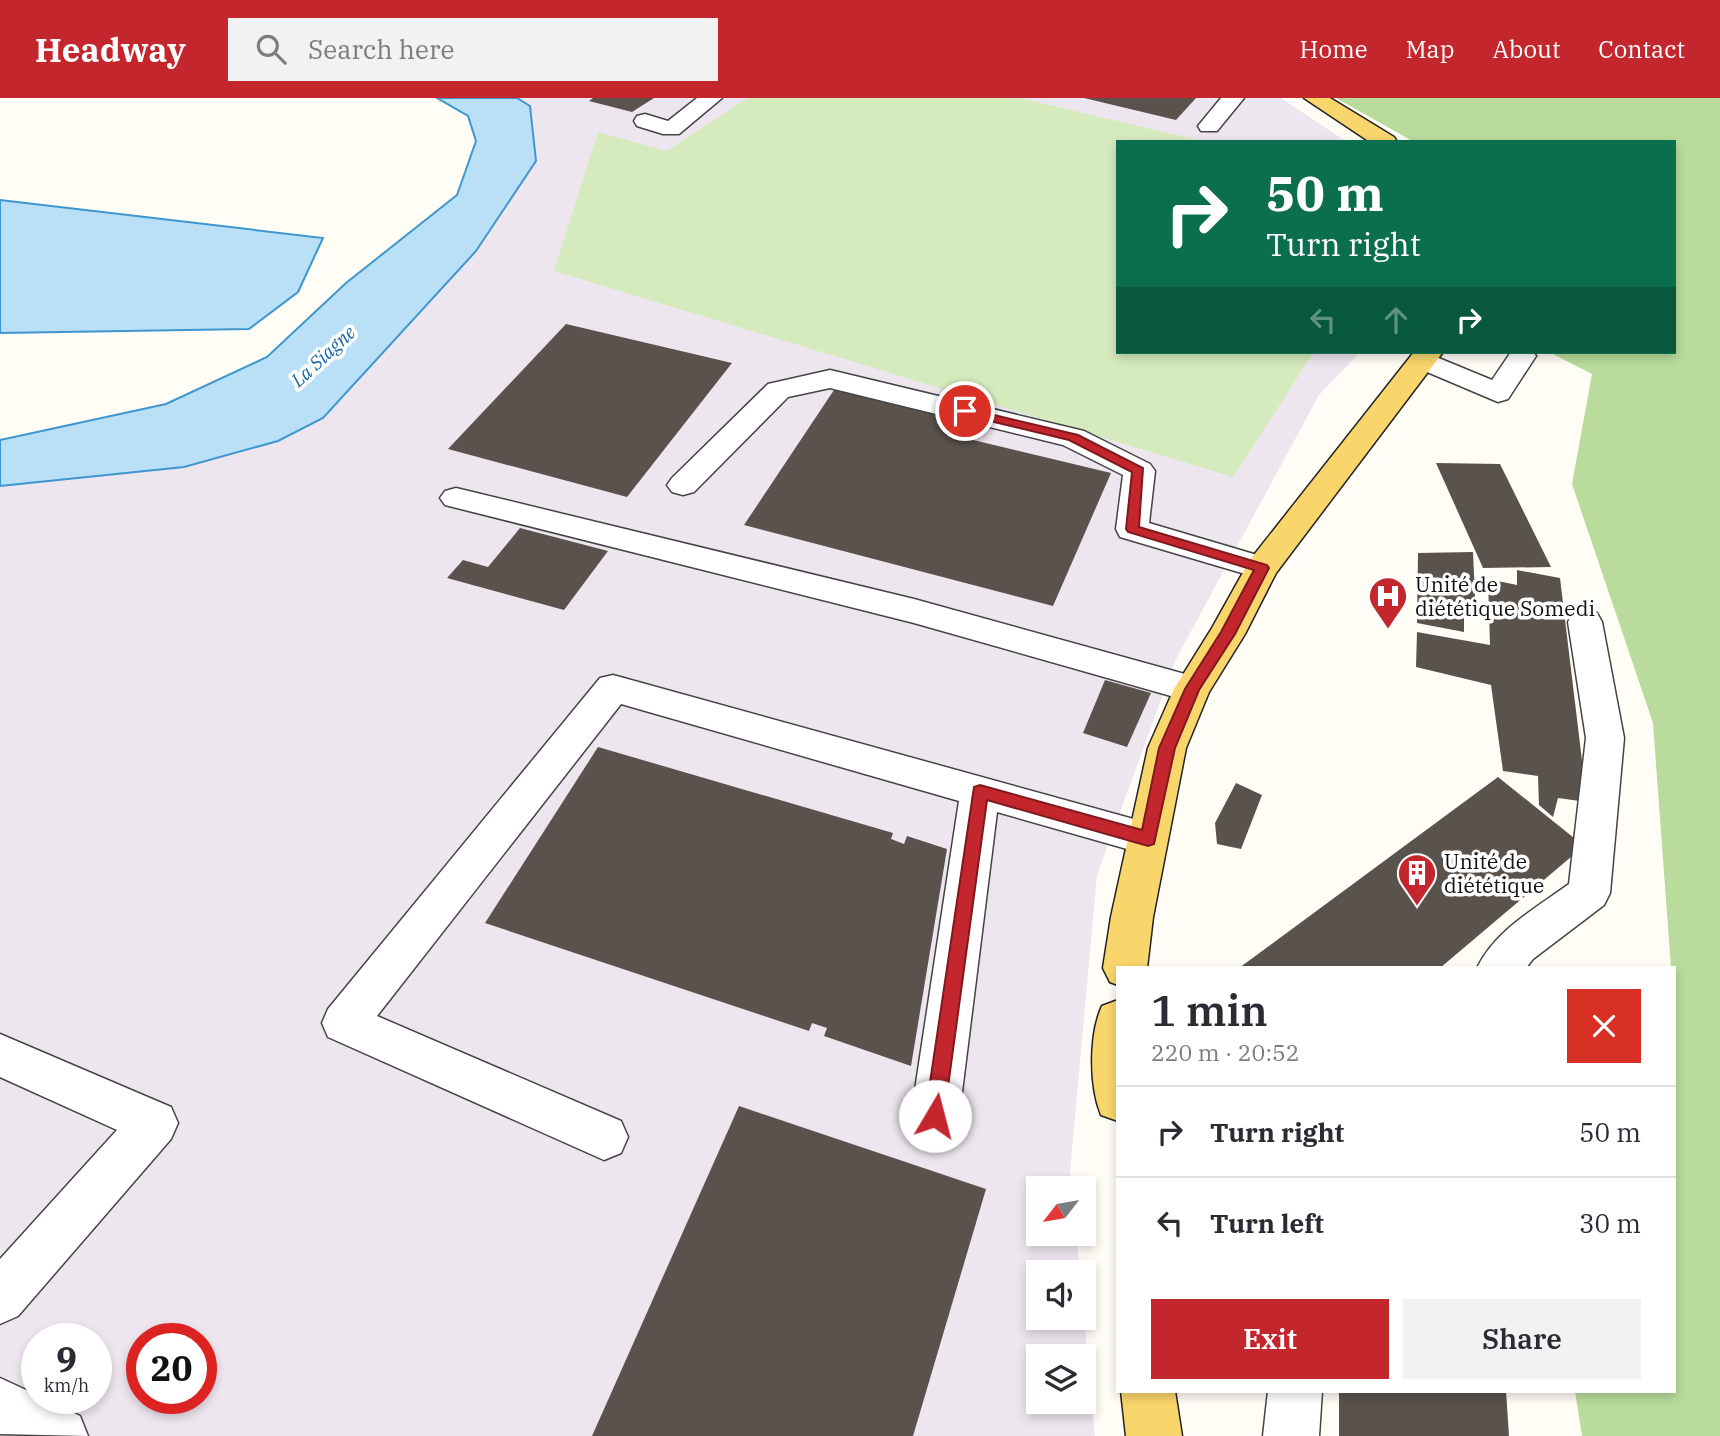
<!DOCTYPE html>
<meta charset="utf-8">
<style>
:root{--surface:#fff;--page:#f2f2f3;--text:#2b2b33;--muted:#7c7c81;--line:#e1e1e2;--accent:#c4262e}
body{margin:0;font-family:"IBM Plex Serif",serif;background:var(--page);color:var(--text);height:100vh;display:flex;flex-direction:column;font-size:26px;white-space:nowrap}
*{box-sizing:border-box;margin:0}
p{font-size:23px;color:var(--muted)}
.icon{flex:none;width:38px;height:38px;fill:none;stroke:currentColor;stroke-width:2;stroke-linecap:round;stroke-linejoin:round}
.map{position:relative;flex:1;overflow:hidden}
.sheet{position:absolute;left:1116px;top:868px;width:560px;height:427px;display:flex;flex-direction:column;background:var(--surface);border-radius:0px;box-shadow:0 4px 10px #0003}
.sheet>*{flex:none}
.guide{position:absolute;left:1116px;top:42px;width:560px;height:214px;border-radius:0px;box-shadow:0 4px 10px #0003;background:#0b6e4f;color:#fff;overflow:hidden}
.needle{width:46px;rotate:239deg}
.tools{position:absolute;left:1026px;top:1078px;display:grid;gap:14px}
.tools a{display:grid;place-items:center;width:70px;height:70px;border-radius:0px;background:var(--surface);box-shadow:0 4px 10px #0003;font-size:35px}
.speed{position:absolute;left:21px;top:1225px;display:flex;gap:14px;font-size:35px;font-weight:700;text-align:center}
.speed>*{display:grid;place-content:center;width:91px;height:91px;border-radius:50%;background:var(--surface);box-shadow:0 4px 10px #0003;line-height:1}
.speed small{font-size:18px;font-weight:400}
.speed .limit{border:10px solid #d22;background:#fff;color:#111}
.pin{position:absolute;display:grid;place-items:center;width:60px;height:60px;color:#fff;margin:-30px;border:4px solid #fff;border-radius:50%;box-shadow:0 2px 7px #0007}
.me{position:absolute;width:77px;margin:-38px;rotate:8deg;stroke-linejoin:round;filter:drop-shadow(0 0 5px #0008)}
.turn{display:flex;align-items:center;gap:24px;height:147px;padding:0 35px;font-size:32px}
.turn .icon{width:91px;height:91px;stroke-width:2.5}
.turn b{display:block;font-size:49px;line-height:60px}
.lanes{display:flex;align-items:center;height:66px;padding:0 35px;background:#0003;justify-content:center;gap:35px;direction:ltr}
.lanes .off{opacity:.35}
.round{display:grid;place-items:center;flex:none;width:74px;height:74px;border-radius:0px;background:var(--page)}
.overview{display:flex;align-items:center;justify-content:space-between;height:119px;padding:0 35px}
h1{font-size:42px;font-weight:600;line-height:52px}
.cta{display:flex;gap:14px;margin-top:auto;padding:14px 35px}
.cta a{flex:1;height:80px;border-radius:0px;background:var(--accent);color:#fff;font-size:28px;font-weight:600;line-height:80px;text-align:center}
.cta a+a{background:var(--page);color:var(--text)}
ul{padding:0;list-style:none}
li{display:flex;align-items:center;gap:21px;height:91px;padding:0 35px;border-top:2px solid var(--line)}
li div{flex:1}
li b{display:block;font-size:26px}
li em{font-style:normal}
header{display:flex;align-items:center;gap:42px;box-sizing:border-box;height:98px;padding:0 35px;background:var(--accent);color:#fff}
header strong{font-size:33px}
nav{display:flex;gap:38px;margin-inline-start:auto;font-size:24px}
.search{width:490px;height:63px;background:var(--page);display:flex;align-items:center;gap:18px;box-sizing:border-box;padding:0 24px;border-radius:0px;color:var(--muted);font-size:26px}
.map>svg:first-child{display:block}
</style>
<header>
<strong>Headway</strong>
<div class="search"><svg class="icon" aria-label="search" viewBox="0 0 24 24"><circle cx="10" cy="10" r="6"/><path d="M15 15l6 6"/></svg>Search here</div>
<nav><a>Home</a><a>Map</a><a>About</a><a>Contact</a></nav>
</header>
<div class="map">
<svg width="1720" height="1338" viewBox="0 0 1720 1338">
<rect width="100%" height="100%" fill="#fffdf5"/>
<!-- industrial -->
<path fill="#eee6ef" fill-rule="evenodd" d="M517 0H1281L1347 44H1118V254H1360L1319 297 1176 561 1097 777 1070 1074 1072 1090H1038V1136H1076L1080 1174H1038V1220H1083V1212L1095 1338H0V388L32 384 476 153 536 63 530 9ZM37 1241H96V1300H37ZM142 1241H201V1300H142ZM1038 1258H1083V1304H1038Z"/>
<!-- green -->
<path fill="#d5ebbd" d="M748 0H1020L1206 44H1118V254H1314L1233 379 554 173 598 34 667 53Z"/>
<!-- forest -->
<path fill="#b9dc9c" d="M1336 0H1720V1338H1582L1575 1293H1675V870H1671L1653 625 1572 386 1592 276 1549 254H1675V44H1414Z"/>
<!-- water -->
<g fill="#b9e0f7" stroke="#3f96cf" stroke-width="2">
<path d="M437 0H517L530 8 536 63 476 153 323 320 278 343 184 369 0 388V342L166 306 267 259 346 185 457 97 476 43 468 18Z"/>
<path d="M0 102 323 140 298 194 249 231 0 235Z"/>
</g>
<!-- building -->
<g fill="#5a524d">
<path d="M593 0H654L632 14 589 3Z"/>
<path d="M1084 0H1196L1176 22Z"/>
<path d="M566 226 732 265 627 399 448 351Z"/>
<path d="M834 292 980 326 973 342 1111 375 1053 508 744 427Z"/>
<path d="M1436 365 1500 366 1551 469 1483 470Z"/>
<path d="M520 430 608 453 564 512 447 480 463 462 488 469Z"/>
<path d="M1473 454 1476 521 1464 519V534L1417 525 1418 455Z"/>
<path d="M1517 472 1560 480 1587 704 1558 700 1553 719 1539 707 1538 678 1503 673 1491 587 1416 569 1417 534 1490 547 1488 481 1517 487Z"/>
<path d="M1105 582 1151 595 1127 649 1083 635Z"/>
<path d="M598 649 893 735 891 741 904 746 907 738 947 751 911 968 824 938 827 930 812 925 809 933 485 825Z"/>
<path d="M1498 679 1584 748 1440 870H1239Z"/>
<path d="M1236 685 1262 697 1241 751 1217 746 1215 725Z"/>
<path d="M739 1008 986 1091 913 1338H592Z"/>
<path d="M1339 1293H1506L1509 1338H1339Z"/>
</g>
<g fill="none" stroke-linecap="round" stroke-linejoin="round">
<!-- minor casing -->
<g stroke="#444" stroke-width="3">
<g id="minor">
<path d="M697 0H722L679 36H663L637 28 634 23 637 18 645 16 668 23Z"/>
<path d="M1221 0H1244L1217 33H1201L1198 28Z"/>
<path d="M1424 254 1492 282 1511 254H1533L1536 258 1508 301 1498 304 1413 268 1409 262 1413 256Z"/>
<path d="M830 272 1084 333 1150 366 1155 373 1149 425 1274 462 1279 470 1274 478 1262 481 1120 439 1116 431 1123 377 1063 347 830 290 788 299 694 394 683 397 672 394 667 387 672 380 768 286Z"/>
<path d="M456 390 914 501 1192 578 1205 581 1210 591 1205 601 1192 604 914 525 445 407 440 400 445 393Z"/>
<path d="M1585 512 1597 515 1602 524 1624 640 1610 795 1604 807 1533 861 1526 870H1477C1495 832 1536 810 1569 786L1586 640 1568 524 1573 515Z"/>
<path d="M613 577 1148 725 1162 729 1168 741 1162 753 1148 757 997 714 959 1018 952 1034 935 1041 918 1034 911 1018 959 703 621 606 377 918 621 1023 628 1039 621 1055 604 1062 328 939 322 925 328 911 600 580Z"/>
<path d="M0 936 171 1009 178 1025 171 1041 18 1218 0 1226V1161L117 1032 0 979Z"/>
<path d="M0 1280 37 1297V1300H44L80 1318 88 1338 0 1336Z"/>
<path d="M1268 1293H1322L1319 1338H1263Z"/>
</g>
</g>
<!-- major casing -->
<g stroke="#222" stroke-width="3">
<g id="major">
<path d="M1304 0H1330L1394 39 1397 44H1370Z"/>
<path d="M1414 254H1443L1276 475 1245 536 1209 594 1186 650 1153 819 1147 870H1118V887L1110 884 1103 870 1111 819 1148 650 1174 591 1212 530 1250 462Z"/>
<path d="M1118 902V1023L1101 1017C1089 988 1089 936 1102 908Z"/>
<path d="M1121 1293H1175L1182 1338H1126Z"/>
</g>
</g>
<!-- minor -->
<use href="#minor" fill="#fff" fill-rule="evenodd"/>
<!-- major -->
<use href="#major" fill="#f9d66b" fill-rule="evenodd"/>
</g>
<!-- route -->
<path fill="#c4262e" stroke="#7f191e" stroke-width="2" d="M965 310 1078 337 1143 370 1139 429 1267 467 1269 470 1235 536 1199 592 1175 650 1154 746 1148 748 987 702 944 1018 942 1025 935 1027 928 1025 925 1018 974 689 980 687 1142 732 1159 650 1185 591 1221 534 1254 472 1128 434 1126 431 1132 374 1069 342 961 316 959 313Z"/>
<!-- icons -->
<defs>
<g id="hospital-pin" transform="scale(2.0125)"><path d="M0 17L-7.5 6A9.5 9.5 0 1 1 7.5 6Z" fill="#c4262e" stroke="#fff"/><path d="M-5-5h3v3.5h4V-5h3V5h-3V1.5h-4V5h-3Z" fill="#fff"/></g>
<g id="building-pin" transform="scale(2.0125)"><path d="M0 17L-7.5 6A9.5 9.5 0 1 1 7.5 6Z" fill="#c4262e" stroke="#fff"/><path d="M-4-6H4V6H1V3H-1V6H-4ZM-2.5-4.3h1.7v1.8h-1.7ZM.8-4.3h1.7v1.8H.8ZM-2.5-1h1.7V.8h-1.7ZM.8-1h1.7V.8H.8Z" fill="#fff"/></g>
</defs>
<g fill-rule="evenodd">
<use href="#hospital-pin" x="1388" y="498"/>
<use href="#building-pin" x="1417" y="775"/>
</g>
<g text-anchor="middle" dominant-baseline="central" stroke-width="7" stroke-linejoin="round" paint-order="stroke">
<!-- far-water labels -->
<g font-size="19" font-style="italic" fill="#1768a6" stroke="#fff">
<text transform="translate(323 258) rotate(-43)">La Siagne</text>
</g>
<!-- poi labels -->
<g font-size="21" fill="#111" stroke="#fff" text-anchor="start">
<text x="1415" y="486">Unité de<tspan x="1415" dy="24">diététique Somedi</tspan></text>
<text x="1444" y="763">Unité de<tspan x="1444" dy="24">diététique</tspan></text>
</g>
</g>
</svg>
<div class="tools">
<a><svg class="needle" viewBox="-14 -14 28 28"><path d="M0-13l5 13h-10z" fill="#e53935"/><path d="M0 13l5-13h-10z" fill="#7c7c81"/></svg></a>
<a><svg class="icon" aria-label="sound" viewBox="0 0 24 24"><path d="M4 9h4l5-4v14l-5-4H4zM17 9q2 3 0 6"/></svg></a>
<a><svg class="icon" aria-label="layers" viewBox="0 0 24 24"><path d="M12 4l9 5-9 5-9-5zM3 14l9 5 9-5"/></svg></a>
</div>
<div class="speed"><div>9<small>km/h</small></div><div class="limit">20</div></div>
<div class="pin" style="left:965px;top:313px;background:#d93025"><svg class="icon" aria-label="arrive" viewBox="0 0 24 24"><path d="M6 21V4h12l-3 4 3 4H6"/></svg></div>
<svg class="me" style="left:935px;top:1018px" viewBox="-20 -20 40 40"><circle r="19" fill="#fff"/><path d="M0-13L10 11 0 6-10 11z" fill="#c4262e"/></svg>
<div class="guide">
<div class="turn"><svg class="icon" aria-label="right" viewBox="0 0 24 24"><path d="M7 20v-9h11M14 6l5 5-5 5"/></svg><div><b>50 m</b>Turn right</div></div>
<div class="lanes"><svg class="icon off" aria-label="left" viewBox="0 0 24 24"><path d="M17 20v-9H6M10 6l-5 5 5 5"/></svg><svg class="icon off" aria-label="ahead" viewBox="0 0 24 24"><path d="M12 20V5M6 11l6-6 6 6"/></svg><svg class="icon" aria-label="right" viewBox="0 0 24 24"><path d="M7 20v-9h11M14 6l5 5-5 5"/></svg></div>
</div>
<section class="sheet">
<div class="overview"><div><h1>1 min</h1><p>220 m · 20:52</p></div><a class="round" style="background:#d93025;color:#fff"><svg class="icon" aria-label="close" viewBox="0 0 24 24"><path d="M6 6l12 12M18 6L6 18"/></svg></a></div>
<ul>
<li><svg class="icon" aria-label="right" viewBox="0 0 24 24"><path d="M7 20v-9h11M14 6l5 5-5 5"/></svg><div><b>Turn right</b></div><em>50 m</em></li>
<li><svg class="icon" aria-label="left" viewBox="0 0 24 24"><path d="M17 20v-9H6M10 6l-5 5 5 5"/></svg><div><b>Turn left</b></div><em>30 m</em></li>
</ul>
<div class="cta"><a>Exit</a><a>Share</a></div>
</section>
</div>
